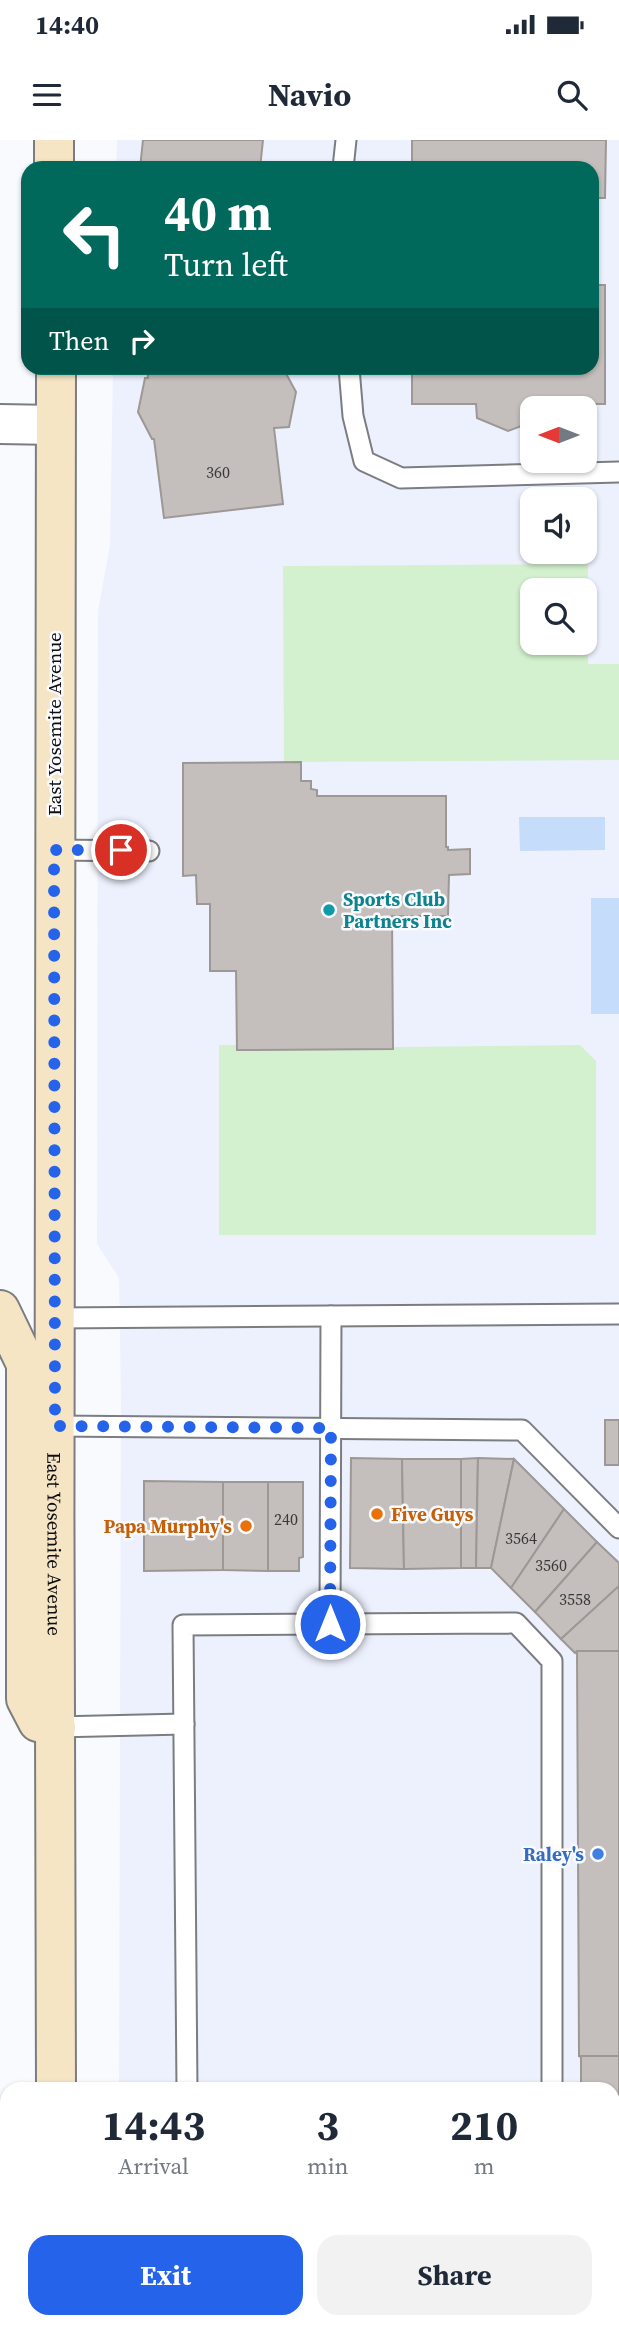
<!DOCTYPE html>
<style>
:root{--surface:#fff;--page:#f2f2f3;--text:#1f2937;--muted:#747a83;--accent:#2563eb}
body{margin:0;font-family:"Source Serif 4",serif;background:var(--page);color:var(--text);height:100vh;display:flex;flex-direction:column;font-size:26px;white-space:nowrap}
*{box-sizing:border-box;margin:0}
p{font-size:23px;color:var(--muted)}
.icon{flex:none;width:38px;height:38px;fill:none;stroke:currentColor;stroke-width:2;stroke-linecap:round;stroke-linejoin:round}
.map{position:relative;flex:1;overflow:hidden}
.sheet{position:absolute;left:0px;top:1942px;width:620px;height:247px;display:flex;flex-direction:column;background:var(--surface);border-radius:21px 21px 0 0;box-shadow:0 2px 5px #0004}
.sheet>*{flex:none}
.banner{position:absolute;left:21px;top:21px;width:578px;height:214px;border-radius:21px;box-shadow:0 2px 5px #0004;background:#00695c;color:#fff;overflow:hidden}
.needle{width:46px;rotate:270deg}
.controls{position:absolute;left:520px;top:256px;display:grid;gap:14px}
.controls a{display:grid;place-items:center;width:77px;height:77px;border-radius:14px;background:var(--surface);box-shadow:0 2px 5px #0004;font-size:35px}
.pin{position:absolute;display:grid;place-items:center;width:60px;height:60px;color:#fff;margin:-30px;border:4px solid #fff;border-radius:50%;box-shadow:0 2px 7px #0007}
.me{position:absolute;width:77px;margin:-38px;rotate:0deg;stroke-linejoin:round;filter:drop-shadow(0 0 5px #0008)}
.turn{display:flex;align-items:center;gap:24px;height:147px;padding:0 28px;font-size:32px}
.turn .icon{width:91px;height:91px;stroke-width:2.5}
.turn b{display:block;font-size:49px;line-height:60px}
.then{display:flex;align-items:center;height:66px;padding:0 28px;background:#0003;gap:14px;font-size:26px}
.eta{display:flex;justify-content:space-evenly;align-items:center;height:119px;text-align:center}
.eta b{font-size:42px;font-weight:700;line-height:49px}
.primary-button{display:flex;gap:14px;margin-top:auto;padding:14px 28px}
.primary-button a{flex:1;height:80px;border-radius:21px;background:var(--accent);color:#fff;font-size:28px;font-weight:700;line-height:80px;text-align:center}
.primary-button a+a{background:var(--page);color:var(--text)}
.status{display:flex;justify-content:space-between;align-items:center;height:49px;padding:0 35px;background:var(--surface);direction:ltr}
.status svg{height:19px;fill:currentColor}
header{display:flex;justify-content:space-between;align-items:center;height:91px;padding:0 28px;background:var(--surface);font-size:32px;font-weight:700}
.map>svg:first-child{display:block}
</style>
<div class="status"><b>14:40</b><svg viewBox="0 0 49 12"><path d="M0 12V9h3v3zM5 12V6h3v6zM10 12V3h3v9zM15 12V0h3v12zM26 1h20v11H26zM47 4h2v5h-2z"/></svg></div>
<header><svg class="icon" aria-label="menu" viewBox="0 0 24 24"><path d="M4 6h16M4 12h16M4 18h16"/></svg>Navio<svg class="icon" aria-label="search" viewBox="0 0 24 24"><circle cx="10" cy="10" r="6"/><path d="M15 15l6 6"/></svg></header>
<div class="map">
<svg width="619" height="2188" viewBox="0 0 619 2188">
<rect width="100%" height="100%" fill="#f9fafe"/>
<!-- built -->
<path fill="#edf1fe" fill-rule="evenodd" d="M117 0H619V2188H119V2182H612V1950L119 1949 121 1261 119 1138 97 1104 98 471 110 405 113 228H592V28H116ZM532 268H584V320H532ZM532 359H584V411H532ZM532 450H584V502H532Z"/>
<!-- green -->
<g fill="#d3f1ce" fill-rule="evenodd">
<path d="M588 424V524H619V620L284 622 283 426ZM532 450H584V502H532Z"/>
<path d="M219 905H236L237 909 580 905 596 921V1095H219Z"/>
</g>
<!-- water -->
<g fill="#c5dcfb">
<path d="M519 677H605V710L520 711Z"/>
<rect x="591" y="758" width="28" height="116"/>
</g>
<!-- building -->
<g fill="#c4bfbc" stroke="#9d9895" stroke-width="2">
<path d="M143 0H263L260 28H140Z"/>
<path d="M412 0H606L605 58H592V28H412Z"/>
<path d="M592 145H605V264H540V268H532V282L508 291 477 278 476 264H412V228H592Z"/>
<path d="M147 228H283L296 252 289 287 274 288 283 364 164 378 154 299H152L138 272 145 238H148Z"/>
<path d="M301 622V641H311V649L317 650V656H446V707H448V710L470 709V734L449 735 448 776H392L393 909 237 910 236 831H210V764H197L196 735 183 736V623Z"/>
<rect x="605" y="1280" width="14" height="45"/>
<path d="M351 1318 402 1319 404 1429 350 1428Z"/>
<path d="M478 1318 476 1428H461V1319Z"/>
<path d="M478 1318 514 1319 491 1428H476Z"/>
<path d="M402 1319H461V1428L404 1429Z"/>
<path d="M514 1319 564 1369 511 1448 491 1428Z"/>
<path d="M144 1341 223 1342V1430L144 1431Z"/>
<path d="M223 1342H268V1431L223 1430Z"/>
<path d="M268 1342H303V1417L299 1418V1431H268Z"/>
<path d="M564 1369 597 1402 535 1472 511 1448Z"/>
<path d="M597 1402 619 1423V1446L561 1499 535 1472Z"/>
<path d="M619 1446V1511H577L575 1513 561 1499Z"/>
<path d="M577 1511H619V1916H579Z"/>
<path d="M579 1916H619V1964H612V1950H581V1917Z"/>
<path d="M612 1964H619V2070L612 2064Z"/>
<path d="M199 2182H234L240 2188H193Z"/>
</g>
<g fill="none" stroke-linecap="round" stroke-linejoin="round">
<!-- lane casing -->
<g stroke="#7b7d81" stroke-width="23">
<g id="lane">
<path d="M343 28 346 0"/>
<path d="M349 228 353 276 364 321 401 338 619 332"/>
<path d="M54 710 149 711"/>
<path d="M55 1178 619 1174"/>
<path d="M55 1286 522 1290 619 1388"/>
<path d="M330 1484 516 1483 552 1521V1950"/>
<path d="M56 1587 184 1584"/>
<path d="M187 1950 183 1485 330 1484 331 1176"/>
<path d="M612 2125H619"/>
<path d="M146 2182 150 2188"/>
<path d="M245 2182 250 2188"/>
<path d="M349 2182V2188"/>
<path d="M556 2182V2188"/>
</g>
</g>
<!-- street casing -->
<g stroke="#7b7d81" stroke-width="42">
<path id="street" d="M0 284 55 285"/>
</g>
<!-- secondary casing -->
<g stroke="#7b7d81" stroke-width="42">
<g id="secondary">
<path d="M54 0V28"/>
<path id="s1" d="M56 228C51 801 55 1376 56 1950"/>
<path d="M0 1170 26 1224V1559L38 1582 56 1587"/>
<path d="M56 2188V2182"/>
</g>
</g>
<!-- lane -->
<use href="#lane" stroke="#fff" stroke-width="19"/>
<!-- street -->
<use href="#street" stroke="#fff" stroke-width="38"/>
<!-- secondary -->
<use href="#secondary" stroke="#f5e5c4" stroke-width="38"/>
</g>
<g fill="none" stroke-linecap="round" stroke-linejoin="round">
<!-- route -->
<path stroke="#2563eb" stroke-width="12" stroke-dasharray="0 21.6" d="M121 710H54L55 1286 331 1288 330 1484"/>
</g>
<!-- markers -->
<circle fill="#0f9aa8" stroke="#f9fafe" stroke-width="2.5" cx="329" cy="770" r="7"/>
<g fill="#e8710a" stroke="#f9fafe" stroke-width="2.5">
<circle cx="377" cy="1374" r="7"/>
<circle cx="246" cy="1386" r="7"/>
</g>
<circle fill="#3f7fe0" stroke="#f9fafe" stroke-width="2.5" cx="598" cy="1714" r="7"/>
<g text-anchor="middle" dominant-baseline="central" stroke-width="5" stroke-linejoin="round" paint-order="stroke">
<!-- number labels -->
<g font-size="16" fill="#3b3a3a">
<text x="218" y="332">360</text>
<text x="286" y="1379">240</text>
<text x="521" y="1398">3564</text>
<text x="551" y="1425">3560</text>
<text x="575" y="1459">3558</text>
</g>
<!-- street labels -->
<g font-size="19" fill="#0d0d0f" stroke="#f9fafe">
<text transform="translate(54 584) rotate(-90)">East Yosemite Avenue</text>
<text stroke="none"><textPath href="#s1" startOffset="1176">East Yosemite Avenue</textPath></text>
</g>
<!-- culture labels -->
<g font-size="19" font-weight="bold" fill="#0d838f" stroke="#f9fafe" text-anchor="start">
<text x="343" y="759">Sports Club<tspan x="343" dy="22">Partners Inc</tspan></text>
</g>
<!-- food labels -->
<g font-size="19" font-weight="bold" fill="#c56008" stroke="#f9fafe" text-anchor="start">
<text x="391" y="1374">Five Guys</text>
<text x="232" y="1386" text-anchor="end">Papa Murphy's</text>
</g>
<!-- shop labels -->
<g font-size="19" font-weight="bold" fill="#366cbe" stroke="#f9fafe" text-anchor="end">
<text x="584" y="1714">Raley's</text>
</g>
</g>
</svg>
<div class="controls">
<a><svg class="needle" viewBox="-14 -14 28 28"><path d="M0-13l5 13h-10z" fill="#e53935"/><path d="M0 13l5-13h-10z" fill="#747a83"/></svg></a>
<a><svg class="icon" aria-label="sound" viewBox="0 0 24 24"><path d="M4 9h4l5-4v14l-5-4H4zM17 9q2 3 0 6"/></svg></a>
<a><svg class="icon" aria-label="search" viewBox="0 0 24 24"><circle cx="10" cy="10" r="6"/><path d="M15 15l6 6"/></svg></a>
</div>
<div class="pin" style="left:121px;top:710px;background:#d93025"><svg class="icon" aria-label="arrive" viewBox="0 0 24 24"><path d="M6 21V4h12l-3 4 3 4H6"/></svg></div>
<svg class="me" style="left:330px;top:1484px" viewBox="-20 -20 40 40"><circle r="17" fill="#2563eb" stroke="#fff" stroke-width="3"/><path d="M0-11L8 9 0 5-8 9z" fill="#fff"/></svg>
<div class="banner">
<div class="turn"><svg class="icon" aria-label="left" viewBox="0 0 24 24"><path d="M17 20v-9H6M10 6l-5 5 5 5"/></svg><div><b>40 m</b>Turn left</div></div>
<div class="then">Then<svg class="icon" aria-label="right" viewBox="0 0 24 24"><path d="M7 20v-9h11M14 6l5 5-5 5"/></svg></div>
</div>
<section class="sheet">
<div class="eta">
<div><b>14:43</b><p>Arrival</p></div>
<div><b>3</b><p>min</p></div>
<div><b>210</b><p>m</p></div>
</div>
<div class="primary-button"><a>Exit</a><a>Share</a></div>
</section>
</div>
